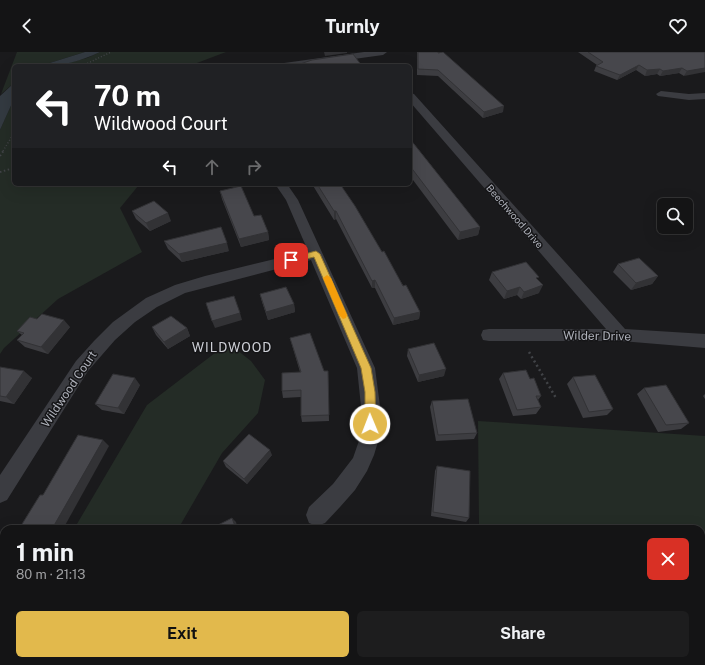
<!DOCTYPE html>
<meta charset="utf-8">
<style>
:root{--surface:#141415;--page:#1d1d1e;--text:#f1f3f6;--muted:#9d9ea0;--line:#333334;--accent:#e2b94c}
body{margin:0;font-family:"Public Sans",sans-serif;background:var(--page);color:var(--text);height:100vh;display:flex;flex-direction:column;font-size:15px;white-space:nowrap}
*{box-sizing:border-box;margin:0}
p{font-size:13px;color:var(--muted)}
.icon{flex:none;width:22px;height:22px;fill:none;stroke:currentColor;stroke-width:2;stroke-linecap:round;stroke-linejoin:round}
.map{position:relative;flex:1;overflow:hidden}
.details{position:absolute;left:0px;top:473px;width:705px;height:140px;display:flex;flex-direction:column;background:var(--surface);border-radius:12px 12px 0 0;box-shadow:0 4px 16px #0002,0 0 0 1px var(--line)}
.details>*{flex:none}
.top-card{position:absolute;left:12px;top:12px;width:400px;height:122px;border-radius:6px;box-shadow:0 4px 16px #0002,0 0 0 1px var(--line);background:#202124;color:#fff;overflow:hidden}
.fabs{position:absolute;left:657px;top:146px;display:grid;gap:8px}
.fabs a{display:grid;place-items:center;width:36px;height:36px;border-radius:6px;background:var(--surface);box-shadow:0 4px 16px #0002,0 0 0 1px var(--line);font-size:20px}
.pin{position:absolute;display:grid;place-items:center;width:34px;height:34px;color:#fff;margin:-17px;border-radius:8px;box-shadow:0 2px 6px #0006}
.me{position:absolute;width:44px;margin:-22px;rotate:359deg;stroke-linejoin:round;filter:drop-shadow(0 0 3px #0008)}
.turn{display:flex;align-items:center;gap:14px;height:84px;padding:0 16px;font-size:18px}
.turn .icon{width:52px;height:52px;stroke-width:2.5}
.turn b{display:block;font-size:28px;line-height:34px}
.lanes{display:flex;align-items:center;height:38px;padding:0 16px;background:#0003;justify-content:center;gap:20px;direction:ltr}
.lanes .off{opacity:.35}
.round{display:grid;place-items:center;flex:none;width:42px;height:42px;border-radius:6px;background:var(--page)}
.head{display:flex;align-items:center;justify-content:space-between;height:68px;padding:0 16px}
h1{font-size:24px;font-weight:700;line-height:30px}
.primary-button{display:flex;gap:8px;margin-top:auto;padding:8px 16px}
.primary-button a{flex:1;height:46px;border-radius:6px;background:var(--accent);color:#111;font-size:16px;font-weight:700;line-height:46px;text-align:center}
.primary-button a+a{background:var(--page);color:var(--text)}
header{display:flex;justify-content:space-between;align-items:center;height:52px;padding:0 16px;background:var(--surface);font-size:18px;font-weight:700}
.map>svg:first-child{display:block}
</style>
<header><svg class="icon" aria-label="back" viewBox="0 0 24 24"><path d="M15 5l-7 7 7 7"/></svg>Turnly<svg class="icon" aria-label="heart" viewBox="0 0 24 24"><path d="M12 20l-8-8c-3-5 5-10 8-4 3-6 11-1 8 4z"/></svg></header>
<div class="map">
<svg width="705" height="613" viewBox="0 0 705 613">
<rect width="100%" height="100%" fill="#1a1a1c"/>
<!-- green -->
<g fill="#242c26">
<path d="M17 0H85L40 14H14V31L1 42Z"/>
<path d="M100 0H226L189 14H55L87 6Z"/>
<path d="M14 47V132H141L138 134 120 156 142 200 58 247 4 296 0 302V78Z"/>
<path d="M228 291 251 309 265 328 258 361 222 401 178 477H74L147 353Z"/>
<path d="M478 369 705 384V613H0V601L4 594V609H701V477H477L479 472Z"/>
</g>
<!-- water -->
<g fill="#333a41">
<path d="M85 0H100C81 9 62 14 40 14Z"/>
<path d="M14 31V47L0 78V44Z"/>
</g>
<g fill="none" stroke-linecap="round" stroke-linejoin="round">
<!-- path-far2 -->
<g stroke="#414347" stroke-width="1.5" stroke-dasharray="1 2" stroke-linecap="butt">
<path d="M82 14 111 0"/>
<path d="M3 99 14 81"/>
</g>
<!-- path-far1 -->
<g stroke="#414347" stroke-width="2" stroke-dasharray="1.5 2.5" stroke-linecap="butt">
<path d="M0 104 4 98"/>
<path d="M0 120 14 116"/>
</g>
<!-- path -->
<path stroke="#414347" stroke-width="2.5" stroke-dasharray="2 3" stroke-linecap="butt" d="M529 300 556 346"/>
<!-- street -->
<g fill="#3b3c41" fill-rule="evenodd">
<path d="M364 0H387L383 3 303 14H279L284 11Z"/>
<path d="M661 39 689 42 705 41V47L689 48 658 44 656 42Z"/>
<path d="M410 41 414 42 625 277 705 282V296L621 289H489L483 288 481 283 483 278 489 277H606L410 50Z"/>
<path d="M275 132H287L298 148 375 316 380 354V383L374 403 367 419 355 438 340 455 325 471 317 474 309 471 306 463 309 455 333 432 353 406 361 383 362 364 357 316 311 208 185 241 157 255 135 270 115 288 88 319 7 448 0 451V423L76 309 94 289 113 270 146 246 175 233 205 224 308 199 286 148Z"/>
</g>
</g>
<!-- wall -->
<g fill="#3d3d41">
<path d="M417 0H438L503 60 483 66 438 24 417 23Z"/>
<path d="M578 0H705L684 24 679 21 660 24 657 22 645 24 636 18 617 28 594 19 596 14 597 13Z"/>
<path d="M410 87 480 175 478 183 458 188 410 124Z"/>
<path d="M312 132H340L382 200 420 260 419 267 393 273 375 236H372L336 167 334 168Z"/>
<path d="M220 139 254 164 268 180 269 188 241 195 222 147Z"/>
<path d="M132 159 171 169 150 179 136 167Z"/>
<path d="M164 189 229 199 182 210 168 197Z"/>
<path d="M618 212 658 224 652 232 631 238 613 220Z"/>
<path d="M492 220 538 228 539 241 521 247 517 243 504 247 489 228Z"/>
<path d="M260 242 294 252 295 260 268 268 262 250Z"/>
<path d="M37 267 70 275 48 302 25 295 17 288 22 283 17 279Z"/>
<path d="M152 275 187 276 190 284 168 297 156 283Z"/>
<path d="M290 286 324 319 328 326 329 369 302 370 301 364V345L283 346 282 339 300 320 292 293Z"/>
<path d="M408 297 444 324 418 330 407 304Z"/>
<path d="M0 315 32 326 14 352 0 349Z"/>
<path d="M503 321 530 327 541 344 538 348 541 355 536 362 513 364 499 327Z"/>
<path d="M573 325 613 357 607 363 583 366 567 332Z"/>
<path d="M140 333 124 362 102 358 95 352Z"/>
<path d="M644 336 689 371 681 377 658 380 637 342Z"/>
<path d="M705 342V347L703 344Z"/>
<path d="M432 349 477 381 474 387 436 389 430 355Z"/>
<path d="M272 403 247 432 226 415 223 409Z"/>
<path d="M437 414 469 466 466 470 431 464 435 419Z"/>
</g>
<!-- shaded-wall -->
<g fill="#323235">
<path d="M324 0H347V1L325 4Z"/>
<path d="M639 13 636 18 617 28 620 23Z"/>
<path d="M682 16 679 21 660 24 663 19Z"/>
<path d="M705 16V20L684 24 687 19Z"/>
<path d="M660 17 657 22 645 24 647 18Z"/>
<path d="M504 54 503 60 483 66 484 60Z"/>
<path d="M334 159H336V167L334 168Z"/>
<path d="M168 161 171 169 150 179 146 171Z"/>
<path d="M480 175 478 183 458 188 460 180Z"/>
<path d="M268 180 269 188 241 195 239 187Z"/>
<path d="M227 191 229 199 182 210 179 202Z"/>
<path d="M658 224 652 232 631 238 636 231Z"/>
<path d="M375 228V236H372V229Z"/>
<path d="M543 233 539 241 521 247 524 240Z"/>
<path d="M520 235 517 243 504 247 507 239Z"/>
<path d="M294 252 295 260 268 268 266 260Z"/>
<path d="M420 260 419 267 393 273 394 266Z"/>
<path d="M240 261 242 268 215 276 212 269Z"/>
<path d="M64 268 70 275 48 302 41 295Z"/>
<path d="M187 276 190 284 168 297 164 290Z"/>
<path d="M446 317 444 324 418 330 419 323Z"/>
<path d="M24 319 32 326 14 352 6 345Z"/>
<path d="M135 326 140 333 124 362 118 356Z"/>
<path d="M103 388 109 394 63 477H52Z"/>
<path d="M270 398 272 403 247 432 244 427Z"/>
<path d="M232 466 236 470 238 477H236Z"/>
<path d="M4 558V580L0 587V565Z"/>
</g>
<!-- building -->
<g fill="#47474c" stroke="#323235">
<path d="M418 0H438V1L443 0 504 54 484 60 438 18 418 17Z"/>
<path d="M588 0H705V16L687 19 682 16 663 19 660 17 647 18 639 13 620 23 596 14 603 10Z"/>
<path d="M353 2 362 14H294L312 8Z"/>
<path d="M410 87 480 175 460 180 410 114Z"/>
<path d="M317 132H340L355 154 382 200 384 199 403 234 406 233 420 260 394 266 375 228 372 229 336 159H334Z"/>
<path d="M241 134 254 164 261 163 268 180 239 187 220 139Z"/>
<path d="M154 149 168 161 146 171 132 159Z"/>
<path d="M221 175 227 191 179 202 164 189Z"/>
<path d="M639 206 658 224 636 231 618 212Z"/>
<path d="M526 210 539 225 536 226 543 233 524 240 520 235 507 239 492 220Z"/>
<path d="M286 235 294 252 266 260 260 242Z"/>
<path d="M234 244 240 261 212 269 206 251Z"/>
<path d="M42 262 64 268 41 295 17 288 24 281 17 279 30 265 37 267Z"/>
<path d="M171 264 187 276 164 290 152 275Z"/>
<path d="M310 281 324 319H328L329 363 301 364V338L282 339V321L301 320 290 286Z"/>
<path d="M434 291 446 317 419 323 408 297Z"/>
<path d="M0 315 24 319 6 345 0 344Z"/>
<path d="M526 318 530 327 534 326 541 344H536L541 355 517 358 503 321Z"/>
<path d="M113 322 135 326 118 356 95 352Z"/>
<path d="M595 323 613 357 589 360 573 325Z"/>
<path d="M666 333 689 371 666 373 644 336Z"/>
<path d="M468 347 477 381 438 383 432 349Z"/>
<path d="M249 382 270 398 244 427 223 409Z"/>
<path d="M78 383 103 388 52 477H19L40 443H43Z"/>
<path d="M437 414 470 419 469 466 433 460Z"/>
<path d="M232 466 236 477H210Z"/>
<path d="M0 538 4 539V558L0 565Z"/>
</g>
<!-- route -->
<path fill="#e2b94c" stroke="#937831" d="M316 199 320 202 371 316 375 340 376 372 374 375 370 376 367 375 365 372V340L361 316 314 205 291 211 288 208 289 206Z"/>
<!-- slow -->
<path fill="#f59e0b" d="M327 223 331 226 347 263 346 266 343 267 339 263 323 226Z"/>
<g text-anchor="middle" dominant-baseline="central" stroke-width="3" stroke-linejoin="round" paint-order="stroke">
<!-- far-street labels -->
<g font-size="10" fill="#aeb1ba" stroke="#151517">
<text transform="translate(515 164) rotate(49)">Beechwood Drive</text>
</g>
<!-- street labels -->
<g font-size="12" fill="#aeb1ba" stroke="#151517">
<text transform="translate(597 284) rotate(1)">Wilder Drive</text>
<text transform="translate(69 337) rotate(-56)">Wildwood Court</text>
</g>
<!-- neighbourhood labels -->
<g font-size="13" letter-spacing="1" fill="#ced0d7" stroke="#151517">
<text x="232" y="295">WILDWOOD</text>
</g>
</g>
</svg>
<div class="fabs">
<a><svg class="icon" aria-label="search" viewBox="0 0 24 24"><circle cx="10" cy="10" r="6"/><path d="M15 15l6 6"/></svg></a>
</div>
<div class="pin" style="left:291px;top:208px;background:#d93025"><svg class="icon" aria-label="arrive" viewBox="0 0 24 24"><path d="M6 21V4h12l-3 4 3 4H6"/></svg></div>
<svg class="me" style="left:370px;top:372px" viewBox="-20 -20 40 40"><circle r="17" fill="#e2b94c" stroke="#fff" stroke-width="3"/><path d="M0-11L8 9 0 5-8 9z" fill="#fff"/></svg>
<div class="top-card">
<div class="turn"><svg class="icon" aria-label="left" viewBox="0 0 24 24"><path d="M17 20v-9H6M10 6l-5 5 5 5"/></svg><div><b>70 m</b>Wildwood Court</div></div>
<div class="lanes"><svg class="icon" aria-label="left" viewBox="0 0 24 24"><path d="M17 20v-9H6M10 6l-5 5 5 5"/></svg><svg class="icon off" aria-label="ahead" viewBox="0 0 24 24"><path d="M12 20V5M6 11l6-6 6 6"/></svg><svg class="icon off" aria-label="right" viewBox="0 0 24 24"><path d="M7 20v-9h11M14 6l5 5-5 5"/></svg></div>
</div>
<section class="details">
<div class="head"><div><h1>1 min</h1><p>80 m · 21:13</p></div><a class="round" style="background:#d93025;color:#fff"><svg class="icon" aria-label="close" viewBox="0 0 24 24"><path d="M6 6l12 12M18 6L6 18"/></svg></a></div>
<div class="primary-button"><a>Exit</a><a>Share</a></div>
</section>
</div>
